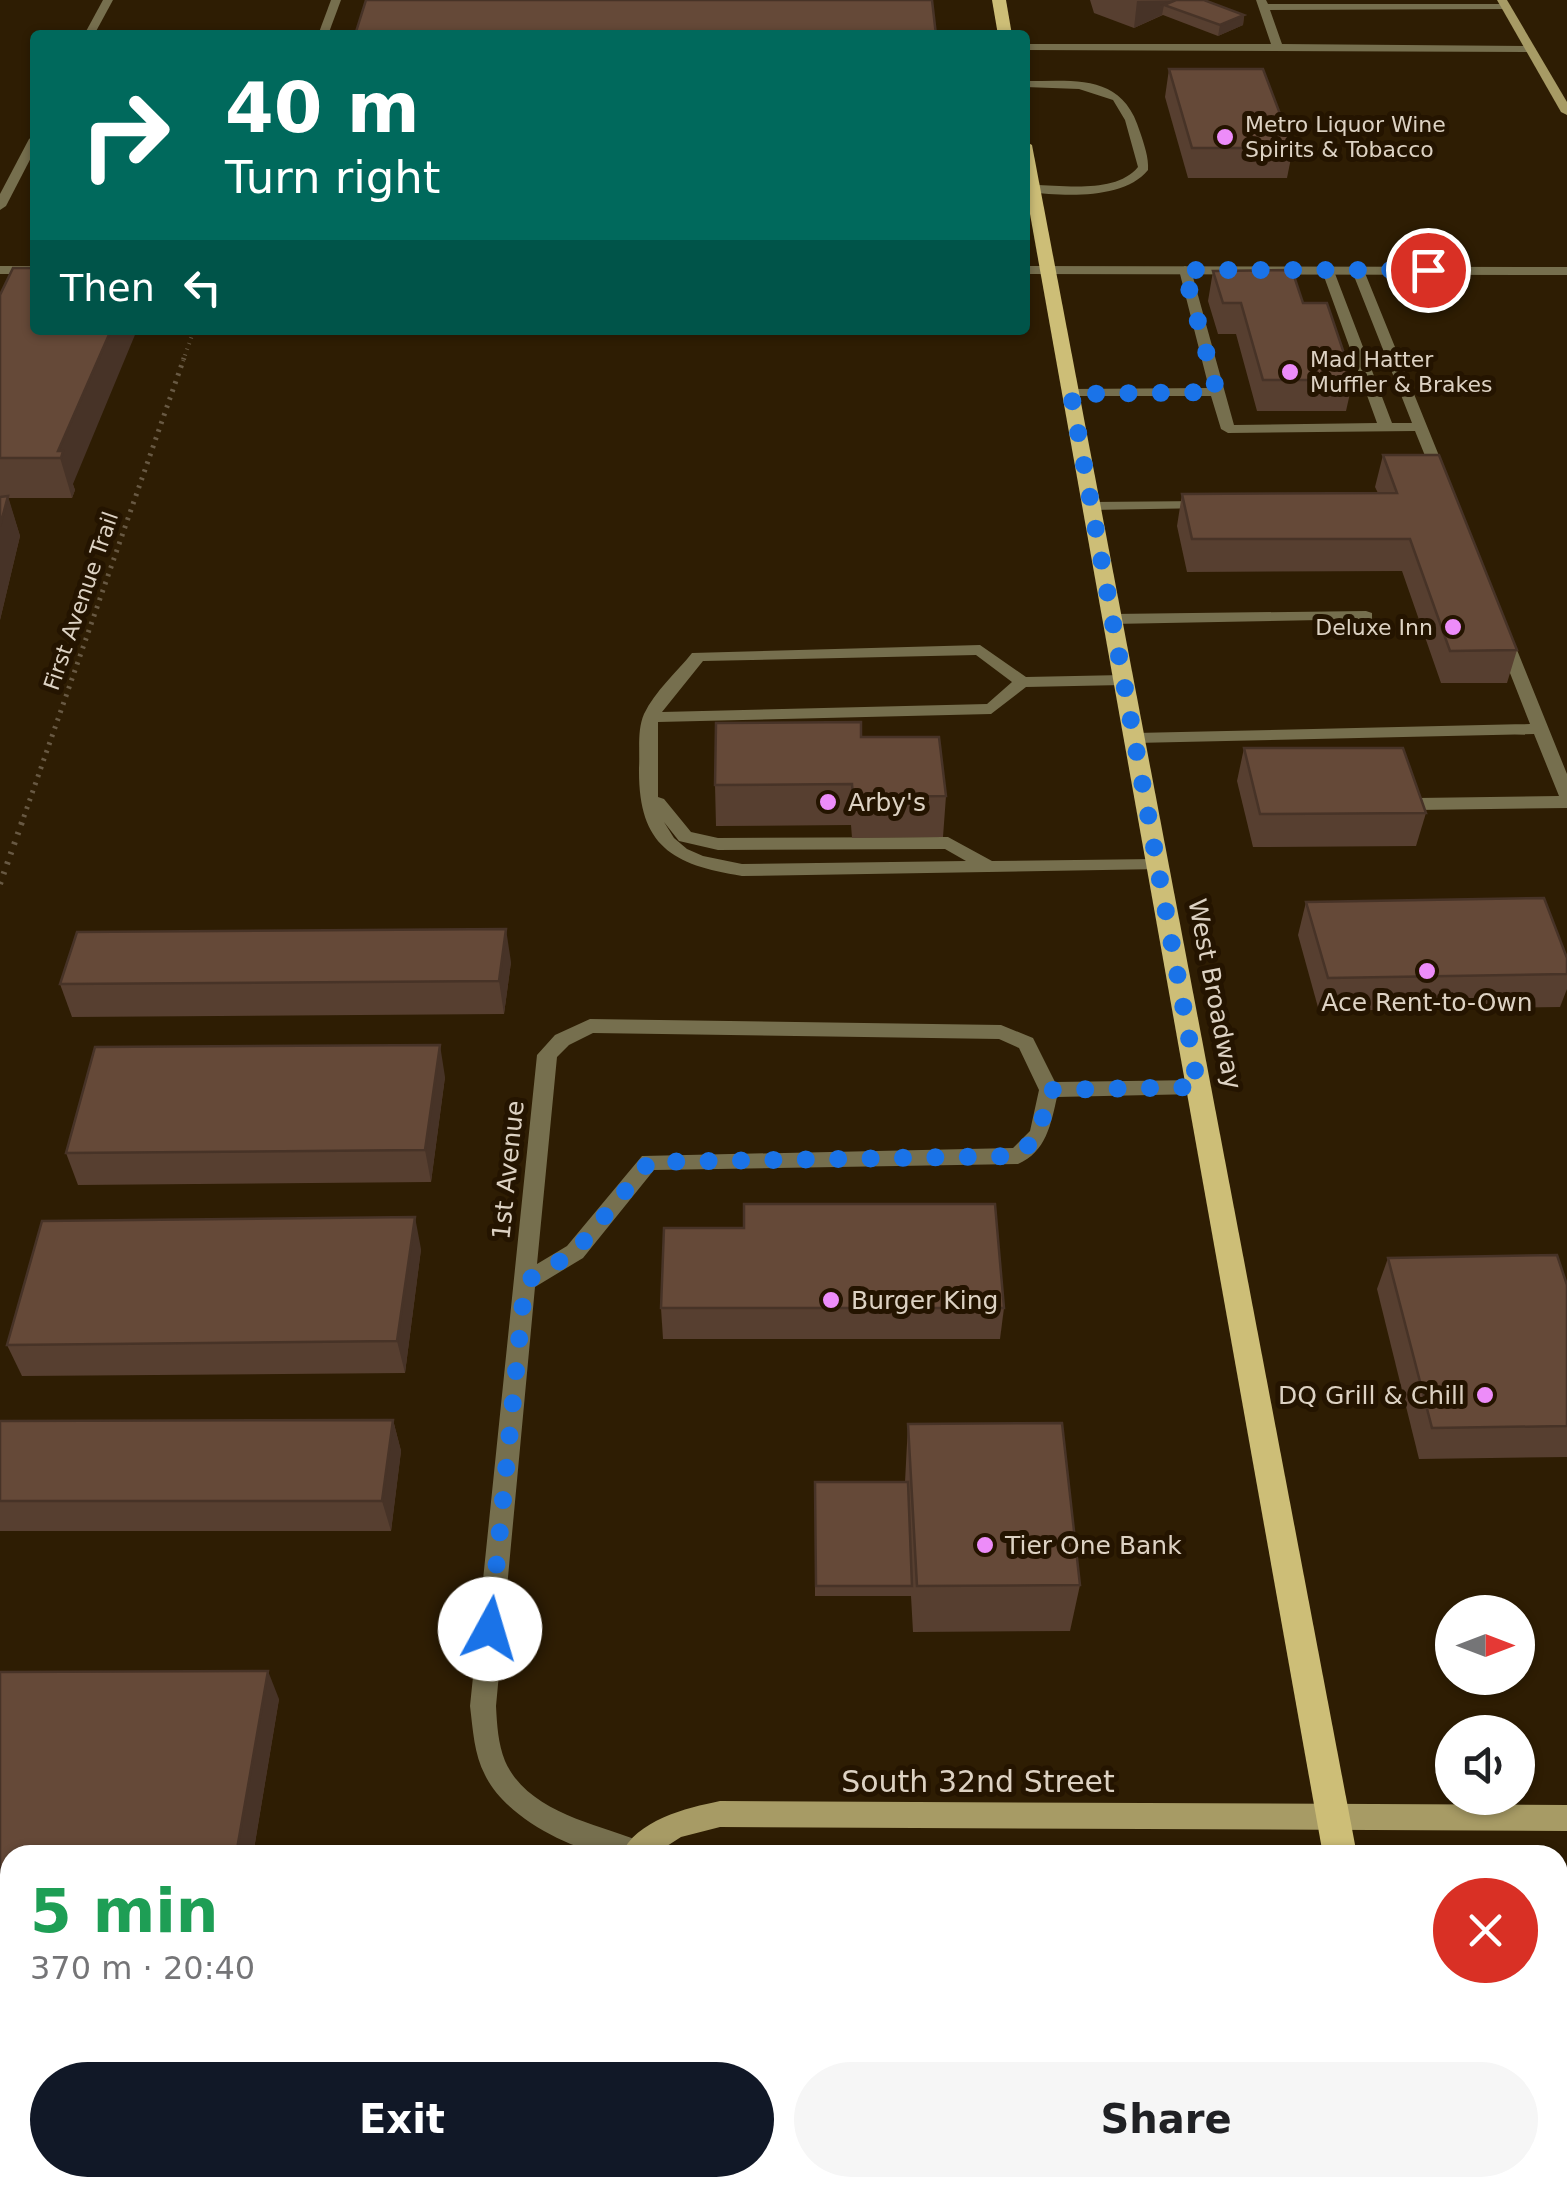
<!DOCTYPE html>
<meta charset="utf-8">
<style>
:root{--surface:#fff;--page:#f6f6f6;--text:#202124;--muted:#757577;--accent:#111827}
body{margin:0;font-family:"DejaVu Sans",sans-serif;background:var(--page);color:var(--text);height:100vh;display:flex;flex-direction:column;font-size:38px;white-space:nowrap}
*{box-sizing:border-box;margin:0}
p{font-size:32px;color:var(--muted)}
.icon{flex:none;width:55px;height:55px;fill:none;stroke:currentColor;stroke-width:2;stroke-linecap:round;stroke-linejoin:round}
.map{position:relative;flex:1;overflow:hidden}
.side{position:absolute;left:0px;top:1845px;width:1568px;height:352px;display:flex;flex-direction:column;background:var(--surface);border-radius:30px 30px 0 0;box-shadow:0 2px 8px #0004}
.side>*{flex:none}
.banner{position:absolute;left:30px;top:30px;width:1000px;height:305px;border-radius:10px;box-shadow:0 2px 8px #0004;background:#00695c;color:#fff;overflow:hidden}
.needle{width:65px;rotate:90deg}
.controls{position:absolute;left:1435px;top:1595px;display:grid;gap:20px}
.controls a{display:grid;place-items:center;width:100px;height:100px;border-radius:50%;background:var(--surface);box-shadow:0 2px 8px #0004;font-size:50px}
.pin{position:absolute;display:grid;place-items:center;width:85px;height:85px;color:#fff;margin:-42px;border:5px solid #fff;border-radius:50%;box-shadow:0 2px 10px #0007}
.me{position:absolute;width:110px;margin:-55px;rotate:6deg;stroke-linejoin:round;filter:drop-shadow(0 0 8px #0008)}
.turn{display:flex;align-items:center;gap:35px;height:210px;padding:0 30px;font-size:45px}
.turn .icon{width:130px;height:130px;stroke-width:2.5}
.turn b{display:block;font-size:70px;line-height:85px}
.then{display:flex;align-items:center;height:95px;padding:0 30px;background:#0003;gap:20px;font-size:38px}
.round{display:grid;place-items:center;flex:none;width:105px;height:105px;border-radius:52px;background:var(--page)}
.summary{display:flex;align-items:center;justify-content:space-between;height:170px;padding:0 30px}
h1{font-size:60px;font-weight:700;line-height:75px;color:#1e9e55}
.cta{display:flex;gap:20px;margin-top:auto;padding:20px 30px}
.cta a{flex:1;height:115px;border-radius:60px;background:var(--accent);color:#fff;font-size:40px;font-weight:700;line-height:115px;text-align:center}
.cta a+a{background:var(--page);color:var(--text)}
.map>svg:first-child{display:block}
</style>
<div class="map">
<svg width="1567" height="2196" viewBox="0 0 1567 2196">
<rect width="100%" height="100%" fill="#2e1d03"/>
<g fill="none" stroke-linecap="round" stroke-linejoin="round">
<!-- path-far2 -->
<path stroke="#685943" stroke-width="4" stroke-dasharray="1 5" stroke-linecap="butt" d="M183 361 194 330"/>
<!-- path-far1 -->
<path stroke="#685943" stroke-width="5" stroke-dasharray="2.5 6" stroke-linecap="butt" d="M21 825 184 358"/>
<!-- path -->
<path stroke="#685943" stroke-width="6" stroke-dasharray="2.5 8" stroke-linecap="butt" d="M0 884 22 822"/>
<!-- lane -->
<g fill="#766f4e" fill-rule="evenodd">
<path d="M103 0H113L94 35H84Z"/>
<path d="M331 0H341L328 35H318Z"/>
<path d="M1256 0H1266L1268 4H1506L1511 7 1510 9 1270 10 1282 44 1530 46 1536 49 1530 52 1025 50V44H1271Z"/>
<path d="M1025 81C1076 81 1123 73 1140 132 1144 144 1149 158 1148 170 1124 200 1063 196 1029 192V186L1033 185C1064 185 1116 194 1138 167L1125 120 1113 100 1079 89 1025 87Z"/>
<path d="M35 135V150L6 206 0 210V194L29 139Z"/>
<path d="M1185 266 1191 270 1234 425 1377 423 1322 271 1328 267 1334 271 1392 423H1412L1352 271 1363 268 1448 478 1446 481 1441 482 1434 478 1415 431 1228 433 1221 429 1211 396H1066L1064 393 1071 389 1209 388 1179 270Z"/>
<path d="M1204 501 1211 505 1209 508 1091 510 1084 506 1091 502Z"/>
<path d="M1366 611 1372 613V619L1112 624 1104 619 1112 614Z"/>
<path d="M1505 635 1513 640 1567 774V808L1417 810 1408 804 1417 798 1559 796 1534 734 1135 743 1127 738 1135 733 1530 724 1497 640Z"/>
<path d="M980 645 1026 677 1123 675 1131 680 1123 685 1026 687 991 714 658 722V797L664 799 691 832 718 838 948 837 992 861 1155 859 1164 865 1161 869 742 876C671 865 638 845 639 768 640 751 637 730 644 714 655 691 677 672 692 653ZM976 655 1012 682 987 704 662 712 703 661ZM664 822 679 841 718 850 945 849 966 861 742 864 703 856 687 849 674 838Z"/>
<path d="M590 1019 1001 1025 1033 1038 1055 1082 1198 1080 1208 1087 1198 1094 1057 1097C1051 1124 1046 1152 1018 1164L654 1170 583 1258 535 1287 496 1706C497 1725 498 1743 505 1761 528 1813 598 1824 645 1843L648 1855C635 1855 621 1857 608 1855 566 1848 504 1815 485 1775 474 1754 473 1730 470 1706L537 1055 555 1035ZM593 1033 999 1039 1019 1048 1039 1090 1030 1131 1013 1148 642 1156 567 1246 537 1264 557 1057 569 1045Z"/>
</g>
<!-- street -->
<g fill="#766f4e" fill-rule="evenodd">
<rect x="0" y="266" width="35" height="8"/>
<path d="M1025 266 1567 267V275L1025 274Z"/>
</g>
<!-- secondary -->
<g fill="#a79b65" fill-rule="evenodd">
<path d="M1497 0H1507L1567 102V115L1561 112Z"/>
<path d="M720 1801 1567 1805V1831L720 1827 681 1837 653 1855H621C636 1820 686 1808 720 1801Z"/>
<path d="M467 2188H497L494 2196H464Z"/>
</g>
<!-- primary -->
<g fill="#cdbe77" fill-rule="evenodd">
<path d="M992 0H1006L1012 35H998Z"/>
<path d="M1025 141 1032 145 1357 1855H1323L1025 186Z"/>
<path d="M1382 2188H1418L1420 2196H1384Z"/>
</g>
</g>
<!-- wall -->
<g fill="#573f30">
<path d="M1090 0H1204L1244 15 1243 25 1218 36 1163 15 1134 28 1094 13Z"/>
<path d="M1169 69 1293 148 1287 178H1188L1165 97Z"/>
<path d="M1213 271 1303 303 1353 380 1346 411H1257L1236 334H1218L1208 301Z"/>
<path d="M0 295 75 490 72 498H8L20 536 0 620Z"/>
<path d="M1383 455 1517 650 1507 683H1441L1402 571 1187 572 1177 526 1182 494 1378 493 1375 487Z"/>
<path d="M861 737 946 796 943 837 852 838 851 825 716 826 715 785Z"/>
<path d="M1244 748 1426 813 1416 846 1253 847 1237 781Z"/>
<path d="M1306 902 1567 958V989L1560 1007 1319 1011 1298 935Z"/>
<path d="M511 962 504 1014 72 1017 60 984Z"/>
<path d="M445 1077 431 1182 78 1185 66 1153Z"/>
<path d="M421 1249 405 1373 22 1376 7 1345Z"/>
<path d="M1388 1258 1567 1285V1457L1419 1459 1377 1289Z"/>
<path d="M661 1308H1004L1000 1339H663Z"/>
<path d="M393 1420 401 1451 391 1531H0V1421Z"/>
<path d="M908 1424 1080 1585 1070 1631 913 1632 911 1596H815V1482H905Z"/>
<path d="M0 1672 279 1699 253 1855H10V1982H0Z"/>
</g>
<!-- shaded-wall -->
<g fill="#473327">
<path d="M1198 0 1164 5 1162 15 1134 28 1137 1Z"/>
<path d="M1244 15 1243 25 1218 36 1220 25Z"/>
<path d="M111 330H137L73 484 75 490 72 498 58 451Z"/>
<path d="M8 496 20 536 0 620V526Z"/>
<path d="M506 929 511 962 504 1014 499 981Z"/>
<path d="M440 1045 445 1077 431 1182 425 1150Z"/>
<path d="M415 1217 421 1249 405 1373 397 1341Z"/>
<path d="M393 1420 401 1451 391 1531 382 1501Z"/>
<path d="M268 1671 279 1699 253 1855H236Z"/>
</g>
<!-- building -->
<g fill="#654938" stroke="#473327" stroke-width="2.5">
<path d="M366 0H932L936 35H355Z"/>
<path d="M1176 0H1204L1244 15 1220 25 1164 5Z"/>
<path d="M1169 69H1263L1293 148H1192Z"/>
<path d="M13 268H35V330H111L58 451H63L61 458H0V295Z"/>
<path d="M1292 270 1303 303H1327L1353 380H1263L1241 303H1223L1213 271Z"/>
<path d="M1383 455H1439L1517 650 1450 651 1410 539H1192L1182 494 1397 493Z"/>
<path d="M8 496 0 526V497Z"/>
<path d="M861 722V737H939L946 796 853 797 852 784 715 785 716 723Z"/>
<path d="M1244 748H1403L1426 813 1260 814Z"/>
<path d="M1544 898 1567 958V974L1328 978 1306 902Z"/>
<path d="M506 929 499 981 60 984 77 932Z"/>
<path d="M440 1045 425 1150 66 1153 95 1047Z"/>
<path d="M744 1204H995L1004 1308H661L664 1228H744Z"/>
<path d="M415 1217 397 1341 7 1345 42 1221Z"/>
<path d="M1557 1255 1567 1285V1426L1432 1428 1388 1258Z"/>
<path d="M393 1420 382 1501H0V1421Z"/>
<path d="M1062 1423 1080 1585 917 1586 908 1424Z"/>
<path d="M815 1482H908L912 1586H816Z"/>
<path d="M268 1671 236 1855H10V1958H0V1672Z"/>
</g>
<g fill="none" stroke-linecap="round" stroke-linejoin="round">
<!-- route -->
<path stroke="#1a73e8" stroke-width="18" stroke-dasharray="0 32.4" d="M490 1629 525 1282 575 1252 649 1162 1018 1156 1039 1134 1049 1090 1198 1087 1071 394 1217 392 1184 270H1428"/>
</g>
<!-- markers -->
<g fill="#ed8cf9" stroke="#241400" stroke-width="4">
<circle cx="1225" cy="137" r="10"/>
<circle cx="1290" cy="372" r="10"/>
<circle cx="1453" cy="627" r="10"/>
<circle cx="828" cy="802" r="10"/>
<circle cx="1427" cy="971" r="10"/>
<circle cx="831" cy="1300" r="10"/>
<circle cx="1485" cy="1395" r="10"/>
<circle cx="985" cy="1545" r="10"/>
</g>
<g text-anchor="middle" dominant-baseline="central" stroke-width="10" stroke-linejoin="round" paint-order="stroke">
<!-- far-poi labels -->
<g font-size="22" fill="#ddd2c3" stroke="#241400" text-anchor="start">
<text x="1245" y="124">Metro Liquor Wine<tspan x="1245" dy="25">Spirits &amp; Tobacco</tspan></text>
<text x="1310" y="359">Mad Hatter<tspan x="1310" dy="25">Muffler &amp; Brakes</tspan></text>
<text x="1433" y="627" text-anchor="end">Deluxe Inn</text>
</g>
<!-- far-street labels -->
<g font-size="22" fill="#ddd2c3" stroke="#241400">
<text transform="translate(81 601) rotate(-71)">First Avenue Trail</text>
</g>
<!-- poi labels -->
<g font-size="25" fill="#ddd2c3" stroke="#241400" text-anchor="start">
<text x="848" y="802">Arby's</text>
<text x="1427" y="1002" text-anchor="middle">Ace Rent-to-Own</text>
<text x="851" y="1300">Burger King</text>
<text x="1465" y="1395" text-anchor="end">DQ Grill &amp; Chill</text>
<text x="1005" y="1545">Tier One Bank</text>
</g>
<!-- street labels -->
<g font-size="25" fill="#ddd2c3" stroke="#241400">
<text transform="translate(1215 994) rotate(79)">West Broadway</text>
<text transform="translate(508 1170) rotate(-84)">1st Avenue</text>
</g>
<!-- near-street labels -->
<g font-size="30" fill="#ddd2c3" stroke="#241400">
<text x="978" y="1781">South 32nd Street</text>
</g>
</g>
</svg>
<div class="controls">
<a><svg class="needle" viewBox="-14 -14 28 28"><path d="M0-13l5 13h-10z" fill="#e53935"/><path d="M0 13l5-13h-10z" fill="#757577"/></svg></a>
<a><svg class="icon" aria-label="sound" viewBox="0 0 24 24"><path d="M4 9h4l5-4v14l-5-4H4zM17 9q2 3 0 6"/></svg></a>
</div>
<div class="pin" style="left:1428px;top:270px;background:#d93025"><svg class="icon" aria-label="arrive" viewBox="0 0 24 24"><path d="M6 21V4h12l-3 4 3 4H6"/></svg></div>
<svg class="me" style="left:490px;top:1629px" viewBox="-20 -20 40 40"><circle r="19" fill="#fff"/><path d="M0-13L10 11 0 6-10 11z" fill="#1a73e8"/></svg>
<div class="banner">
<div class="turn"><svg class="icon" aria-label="right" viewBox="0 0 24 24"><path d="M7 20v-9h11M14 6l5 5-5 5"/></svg><div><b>40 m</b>Turn right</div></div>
<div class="then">Then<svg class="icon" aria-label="left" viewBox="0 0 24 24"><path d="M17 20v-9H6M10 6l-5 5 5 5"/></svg></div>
</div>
<section class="side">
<div class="summary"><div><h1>5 min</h1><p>370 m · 20:40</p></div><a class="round" style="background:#d93025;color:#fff"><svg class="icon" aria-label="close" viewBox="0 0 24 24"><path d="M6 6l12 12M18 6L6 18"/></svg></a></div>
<div class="cta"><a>Exit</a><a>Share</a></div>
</section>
</div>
